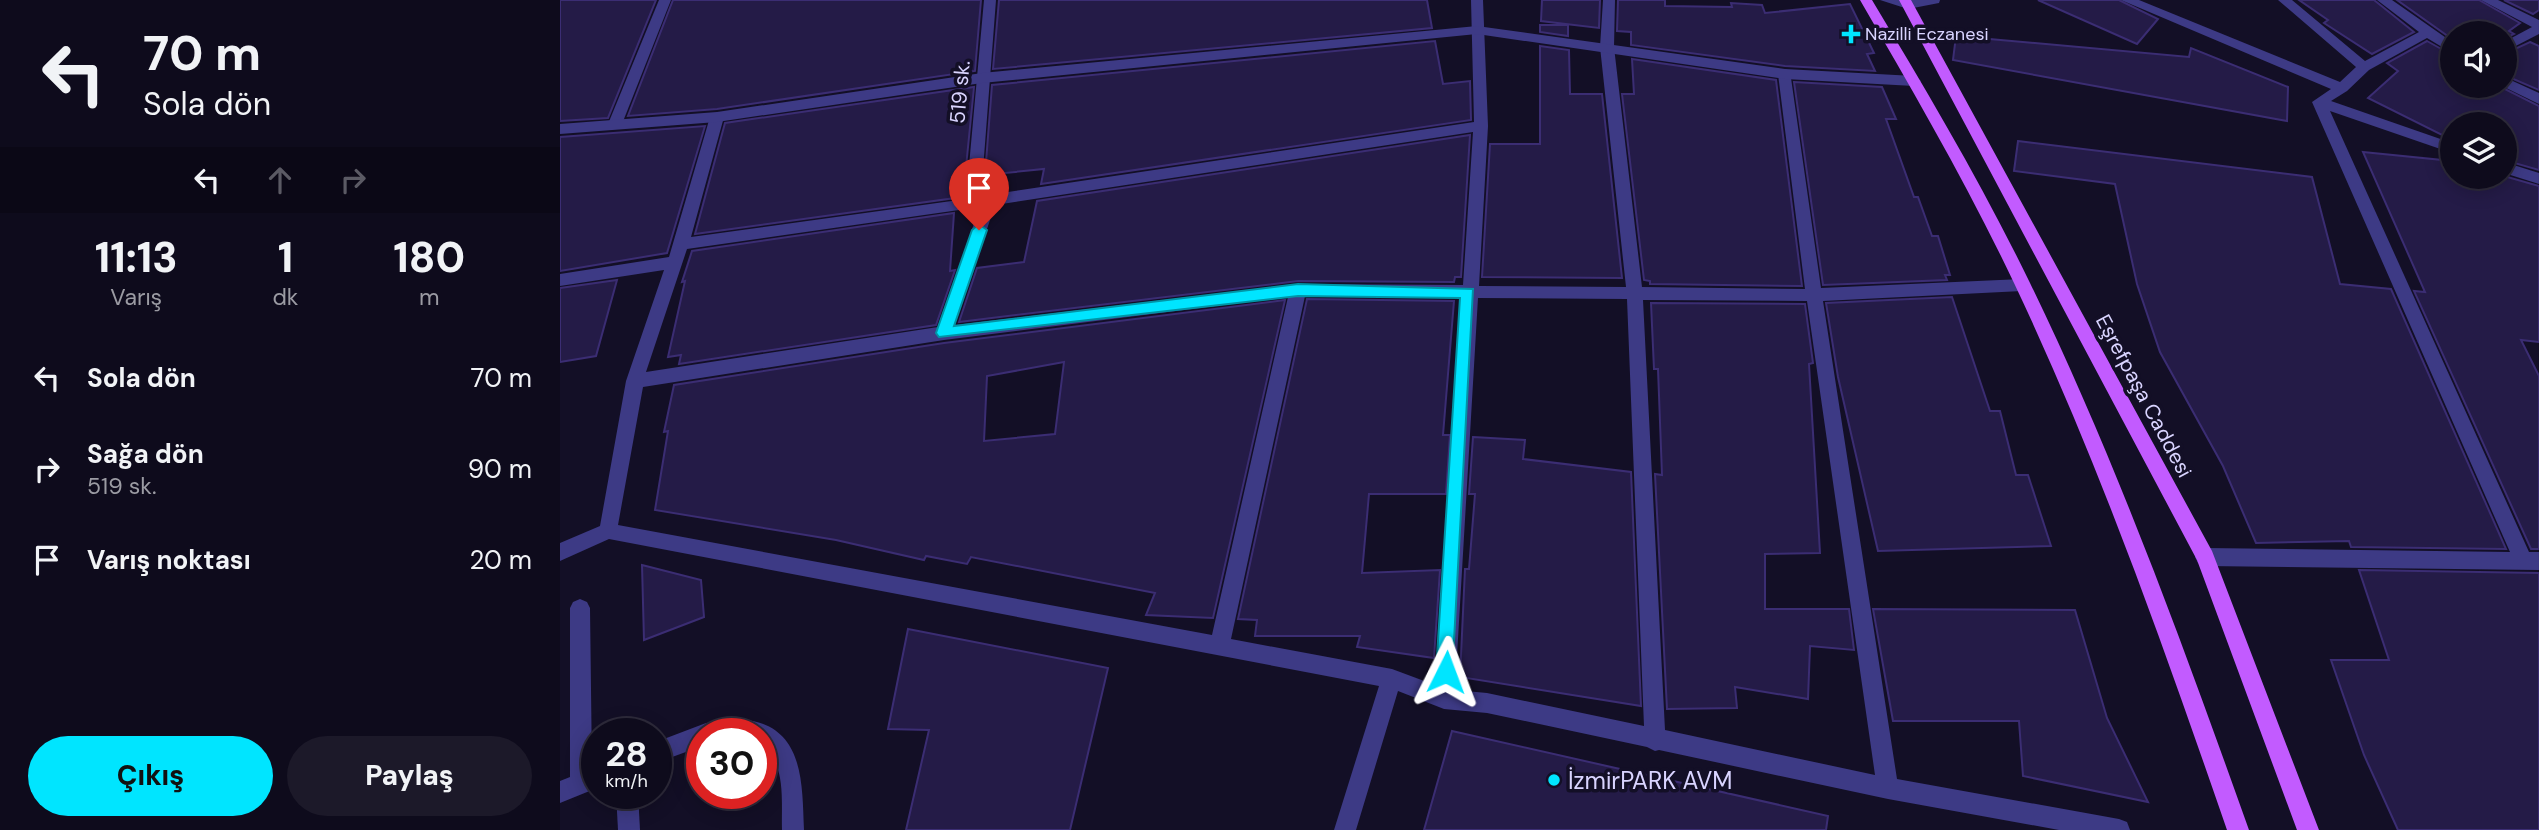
<!DOCTYPE html>
<html lang="tr">
<meta charset="utf-8">
<style>
:root{--surface:#0e0b1c;--page:#1c1929;--text:#f1f3f6;--muted:#9b9ba3;--line:#2e2b3b;--accent:#00e5ff}
body{margin:0;font-family:"DM Sans",sans-serif;background:var(--page);color:var(--text);height:100vh;display:flex;flex-direction:column;font-size:26px;white-space:nowrap}
*{box-sizing:border-box;margin:0}
p{font-size:23px;color:var(--muted)}
.icon{flex:none;width:38px;height:38px;fill:none;stroke:currentColor;stroke-width:2;stroke-linecap:round;stroke-linejoin:round}
.map{position:relative;flex:1;overflow:hidden}
.side{display:flex;flex-direction:column;background:var(--surface);width:560px}
.side>*{flex:none}
.guide{background:#0e0b1c;color:var(--text);overflow:hidden}
.tools{position:absolute;left:1880px;top:21px;display:grid;gap:14px}
.tools a{display:grid;place-items:center;width:77px;height:77px;border-radius:50%;background:var(--surface);box-shadow:0 4px 18px #0003,0 0 0 2px var(--line);font-size:35px}
.speed{position:absolute;left:21px;top:718px;display:flex;gap:14px;font-size:35px;font-weight:700;text-align:center}
.speed>*{display:grid;place-content:center;width:91px;height:91px;border-radius:50%;background:var(--surface);box-shadow:0 4px 18px #0003,0 0 0 2px var(--line);line-height:1}
.speed small{font-size:18px;font-weight:400}
.speed .limit{border:10px solid #d22;background:#fff;color:#111}
.pin{position:absolute;display:grid;place-items:center;width:60px;height:60px;color:#fff;margin:-72px -30px;border-radius:50% 50% 50% 0;rotate:-45deg;box-shadow:0 0 7px #0007}
.pin .icon{rotate:45deg}
.me{position:absolute;width:77px;margin:-38px;rotate:3deg;stroke-linejoin:round;filter:drop-shadow(0 0 5px #0008)}
.turn{display:flex;align-items:center;gap:24px;height:147px;padding:0 28px;font-size:32px}
.turn .icon{width:91px;height:91px;stroke-width:2.5}
.turn b{display:block;font-size:49px;line-height:60px}
.lanes{display:flex;align-items:center;height:66px;padding:0 28px;background:#0003;justify-content:center;gap:35px;direction:ltr}
.lanes .off{opacity:.35}
.eta{display:flex;justify-content:space-evenly;align-items:center;height:119px;text-align:center}
.eta b{font-size:42px;font-weight:800;line-height:49px}
.primary-button{display:flex;gap:14px;margin-top:auto;padding:14px 28px}
.primary-button a{flex:1;height:80px;border-radius:42px;background:var(--accent);color:#111;font-size:28px;font-weight:800;line-height:80px;text-align:center}
.primary-button a+a{background:var(--page);color:var(--text)}
ul{padding:0;list-style:none}
li{display:flex;align-items:center;gap:21px;height:91px;padding:0 28px}
li div{flex:1}
li b{display:block;font-size:26px}
li em{font-style:normal}
main{display:flex;flex:1;min-height:0}
.map>svg:first-child{display:block}
</style>
<main>
<section class="side">
<div class="guide">
<div class="turn"><svg class="icon" aria-label="left" viewBox="0 0 24 24"><path d="M17 20v-9H6M10 6l-5 5 5 5"/></svg><div><b>70 m</b>Sola dön</div></div>
<div class="lanes"><svg class="icon" aria-label="left" viewBox="0 0 24 24"><path d="M17 20v-9H6M10 6l-5 5 5 5"/></svg><svg class="icon off" aria-label="ahead" viewBox="0 0 24 24"><path d="M12 20V5M6 11l6-6 6 6"/></svg><svg class="icon off" aria-label="right" viewBox="0 0 24 24"><path d="M7 20v-9h11M14 6l5 5-5 5"/></svg></div>
</div>
<div class="eta">
<div><b>11:13</b><p>Varış</p></div>
<div><b>1</b><p>dk</p></div>
<div><b>180</b><p>m</p></div>
</div>
<ul>
<li><svg class="icon" aria-label="left" viewBox="0 0 24 24"><path d="M17 20v-9H6M10 6l-5 5 5 5"/></svg><div><b>Sola dön</b></div><em>70 m</em></li>
<li><svg class="icon" aria-label="right" viewBox="0 0 24 24"><path d="M7 20v-9h11M14 6l5 5-5 5"/></svg><div><b>Sağa dön</b><p>519 sk.</p></div><em>90 m</em></li>
<li><svg class="icon" aria-label="arrive" viewBox="0 0 24 24"><path d="M6 21V4h12l-3 4 3 4H6"/></svg><div><b>Varış noktası</b></div><em>20 m</em></li>
</ul>
<div class="primary-button"><a>Çıkış</a><a>Paylaş</a></div>
</section>
<div class="map">
<svg width="1979" height="830" viewBox="0 0 1979 830">
<rect width="100%" height="100%" fill="#130f26"/>
<!-- building -->
<g fill="#241b47" stroke="#3b2d73" stroke-width="2" fill-rule="evenodd">
<path d="M0 0H96L48 118 0 121Z"/>
<path d="M113 0H421L415 71 157 109 68 116Z"/>
<path d="M439 0H867L872 28 433 69Z"/>
<path d="M982 0H1040L1039 28 981 21Z"/>
<path d="M1058 0H1105V6L1172 7 1171 3 1202 5 1205 13 1290 4 1314 53 1307 54 1315 71 1225 66 1071 45V32L1057 31Z"/>
<path d="M1478 0H1559L1598 19 1577 44Z"/>
<path d="M1739 0H1814L1854 32 1812 54 1764 23 1768 20Z"/>
<path d="M1837 0H1919L1960 23 1949 31 1954 34 1944 39V33H1892V39Z"/>
<path d="M1944 0H1979V10L1973 14Z"/>
<path d="M980 25H1008V36L980 32Z"/>
<path d="M1396 36 1629 57 1631 48 1728 87 1727 121 1393 60Z"/>
<path d="M875 41 883 84 910 81 911 120 481 184 484 169 425 175 432 85Z"/>
<path d="M1867 41 1892 55V86H1939L1979 106V170L1944 160V124H1892V140L1808 98 1838 71 1827 63Z"/>
<path d="M1970 42 1979 46V90L1944 75V54Z"/>
<path d="M980 46 1009 50 1010 94H1042L1062 278 922 277 930 144H980Z"/>
<path d="M1072 59 1216 80 1242 286 1090 284V281L1084 280 1062 94H1074Z"/>
<path d="M1234 82 1322 87 1336 119H1326L1354 197H1358L1372 236H1378L1390 275H1385L1387 280 1263 285Z"/>
<path d="M414 87 405 177 396 178 395 198 135 234 165 123Z"/>
<path d="M145 126 107 253 0 271V137Z"/>
<path d="M910 135 901 277H895L894 282 738 281 399 322 417 268 464 262 477 201Z"/>
<path d="M1458 141 1752 177 1780 284 1831 289 1946 549 1791 547 1789 541 1696 543 1663 466 1600 352 1577 284 1555 184 1454 171Z"/>
<path d="M1803 152 1892 161V177L1944 176 1979 186V342L1961 340 1979 376V549H1971L1854 291 1865 292Z"/>
<path d="M394 213 390 271 395 270 376 325 119 364 121 355 108 357 125 281 122 282 132 251Z"/>
<path d="M57 280 36 356 0 362V288Z"/>
<path d="M1392 297 1430 411H1440L1456 475H1468L1491 546 1318 551 1278 377 1266 303Z"/>
<path d="M747 299 894 301 883 435H890L886 494H809L802 573 880 570 874 658 797 647 800 636H695L697 620 678 619Z"/>
<path d="M725 300 653 618 586 615 595 593 411 557 407 564 366 556 364 560 276 540 95 510 108 431 104 432 114 385 384 343ZM504 362 495 434 424 441 427 376Z"/>
<path d="M1091 303 1245 304 1253 363 1249 364 1260 553 1205 554V609H1289L1294 650 1250 646 1248 699 1175 687 1177 708 1107 709 1095 474 1102 475 1098 369H1094Z"/>
<path d="M913 437 965 440 963 459 1071 472 1081 706 900 677 905 569H909L915 494H909Z"/>
<path d="M82 565 141 580 144 617 84 640Z"/>
<path d="M1799 570 1979 573V830H1838L1804 755 1771 660H1829Z"/>
<path d="M1313 609 1515 610 1547 718 1588 802 1463 776 1459 721H1333Z"/>
<path d="M348 629 548 668 510 830H346L369 730 328 729Z"/>
<path d="M892 731 1268 816 1266 830H864Z"/>
</g>
<g fill="none" stroke-linecap="round" stroke-linejoin="round">
<!-- service -->
<g fill="#3d3a85" fill-rule="evenodd">
<path d="M20 599 27 602 30 608 32 768 37 766V788L0 803V781L10 777V608L13 602Z"/>
<path d="M180 719C244 724 242 780 244 830H222C221 802 227 763 201 745V733H142V746L96 763V742L146 723Z"/>
<path d="M56 793H78L80 830H58Z"/>
</g>
<!-- minor -->
<g fill="#3d3a85" fill-rule="evenodd">
<path d="M99 0H111L62 124 55 129 50 127 48 124Z"/>
<path d="M424 0H436L421 196 914 122 911 0H923L928 126 919 286 1066 287 1040 47 1043 0H1055L1054 47 1082 287 1245 289 1218 74 1225 69 1230 71 1261 288 1462 279 1470 285 1462 291 1263 301 1337 779 1559 819 1567 822 1570 830H1499L1328 799 1099 750 1095 751 1087 747 927 713 884 709 838 691 796 830H774L819 686 49 539 0 561V543L40 526 66 381 104 270 0 286V274L109 257 150 117 157 112 164 117 131 237 406 199ZM913 132 903 285 738 284 395 325 435 205ZM413 208 419 209 378 327 86 372 127 249ZM745 296 902 298 875 685 832 669 671 639ZM728 297 652 635 58 525 83 387 384 340ZM918 298 1067 299 1084 726 927 693 895 690ZM1083 300 1247 301 1315 775 1105 730Z"/>
<path d="M1561 0H1579L1780 82 1796 67 1718 0H1732L1805 61 1859 32 1817 0H1832L1892 42V53L1867 38 1809 70 1787 91 1771 101 1892 143V153L1770 111 1969 552H1979V570L1645 566 1638 563 1635 557 1638 551 1645 548 1950 552 1752 102 1771 89Z"/>
<path d="M1921 0H1938L1979 20V34L1944 52V42L1972 27Z"/>
<path d="M1944 77 1979 93V104L1942 86Z"/>
<path d="M1944 162 1979 173V184L1944 173Z"/>
</g>
<!-- tertiary -->
<g fill="#3d3a85" fill-rule="evenodd">
<path d="M1320 0H1380L1379 3 1348 9Z"/>
<path d="M917 26 1225 69 1354 76 1361 81 1354 86 1225 79 917 34 422 83 157 122 0 134V124L157 112 422 73Z"/>
</g>
<!-- primary -->
<g fill="#c25bff" fill-rule="evenodd">
<path d="M1300 0H1312C1368 93 1423 186 1470 283 1556 460 1623 645 1689 830H1667C1603 645 1538 460 1454 283 1408 186 1354 93 1300 0Z"/>
<path d="M1339 0H1351L1652 551 1759 830H1737L1637 560Z"/>
</g>
</g>
<!-- route -->
<path fill="#00e5ff" stroke="#0095a6" stroke-width="2" d="M419 224 427 230 394 326 738 284 913 289 892 678 886 681 879 678 876 672 900 298 738 296 379 337 376 333 412 230Z"/>
<!-- markers -->
<g fill="#00e5ff" stroke="#130f26" stroke-width="2.5">
<path d="M1287.5 23.5h7v7h7v7h-7v7h-7v-7h-7v-7h7z"/>
<circle cx="994" cy="780" r="7"/>
</g>
<g text-anchor="middle" dominant-baseline="central" stroke-width="7" stroke-linejoin="round" paint-order="stroke">
<!-- far-poi labels -->
<g font-size="18" fill="#d9d4ff" stroke="#130f26" text-anchor="start">
<text x="1305" y="34">Nazilli Eczanesi</text>
</g>
<!-- street labels -->
<g font-size="21" fill="#d9d4ff" stroke="#130f26">
<text transform="translate(400 92) rotate(-85)">519 sk.</text>
<text transform="translate(1584 396) rotate(62)">Eşrefpaşa Caddesi</text>
</g>
<!-- near-poi labels -->
<g font-size="24" fill="#d9d4ff" stroke="#130f26" text-anchor="start">
<text x="1008" y="780">İzmirPARK AVM</text>
</g>
</g>
</svg>
<div class="tools">
<a><svg class="icon" aria-label="sound" viewBox="0 0 24 24"><path d="M4 9h4l5-4v14l-5-4H4zM17 9q2 3 0 6"/></svg></a>
<a><svg class="icon" aria-label="layers" viewBox="0 0 24 24"><path d="M12 4l9 5-9 5-9-5zM3 14l9 5 9-5"/></svg></a>
</div>
<div class="speed"><div>28<small>km/h</small></div><div class="limit">30</div></div>
<div class="pin" style="left:419px;top:230px;background:#d93025"><svg class="icon" aria-label="arrive" viewBox="0 0 24 24"><path d="M6 21V4h12l-3 4 3 4H6"/></svg></div>
<svg class="me" style="left:886px;top:672px" viewBox="-20 -20 40 40"><path d="M0-17L14 15 0 8-14 15z" fill="#00e5ff" stroke="#fff" stroke-width="4"/></svg>
</div>
</main>
